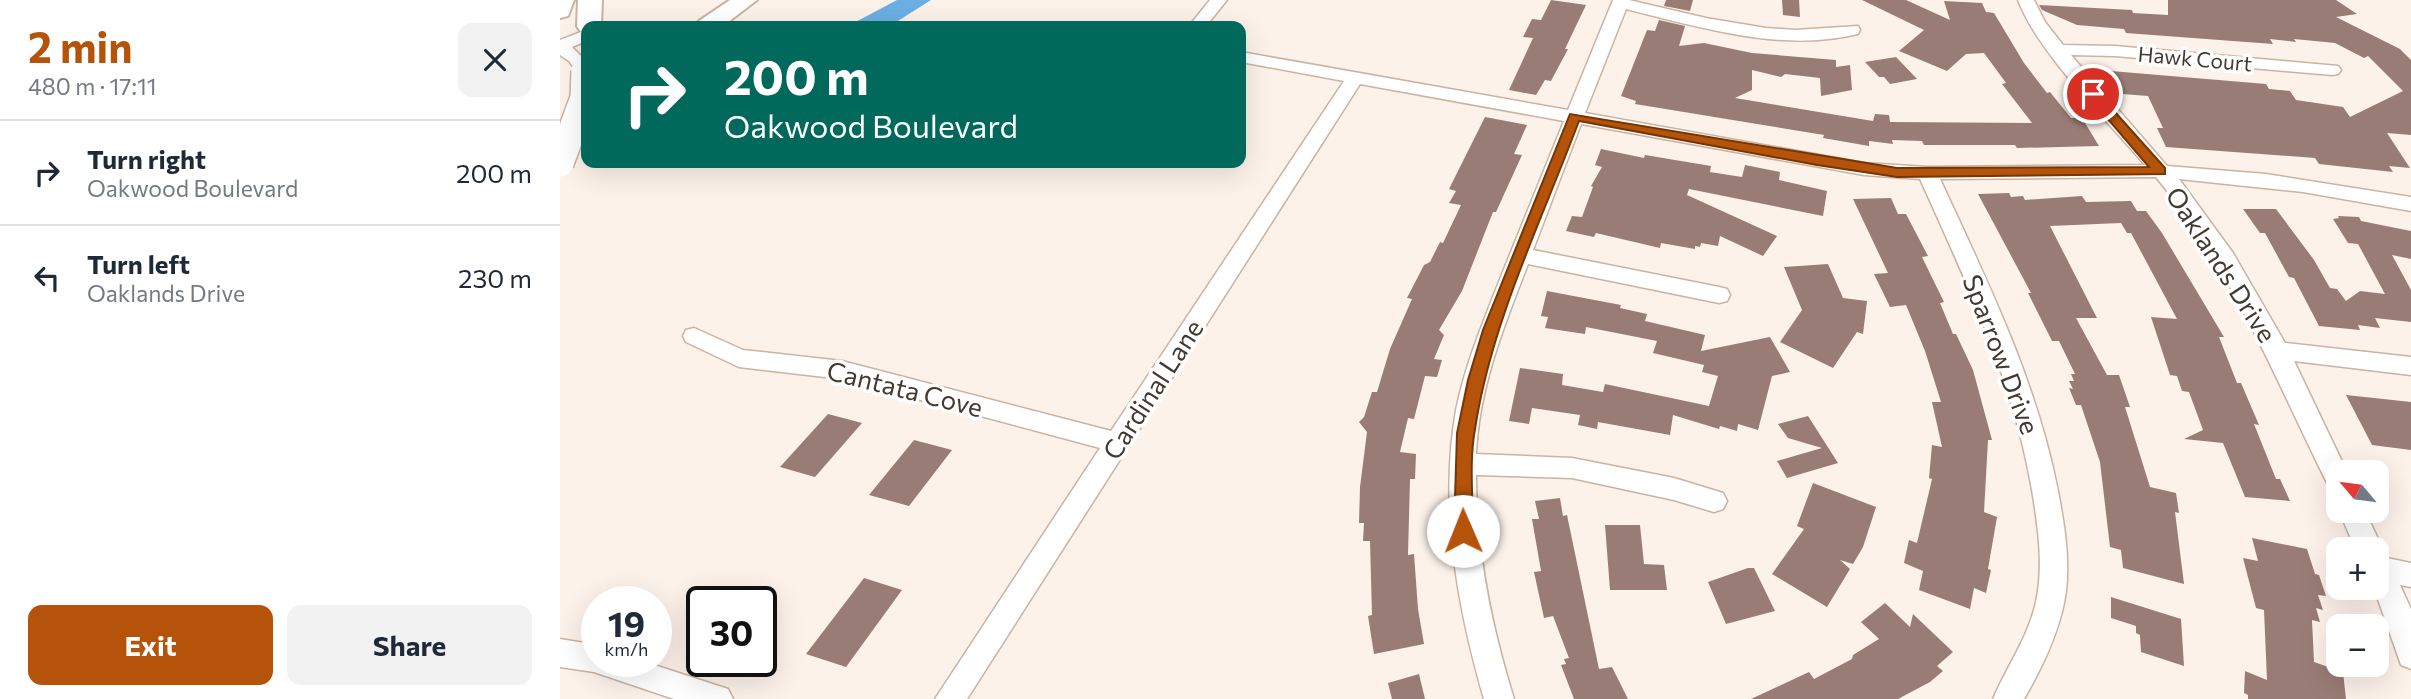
<!DOCTYPE html>
<meta charset="utf-8">
<style>
:root{--surface:#fff;--page:#f2f2f3;--text:#1f2937;--muted:#747a83;--line:#e0e1e3;--accent:#b45309}
body{margin:0;font-family:Commissioner,sans-serif;background:var(--page);color:var(--text);height:100vh;display:flex;flex-direction:column;font-size:26px;white-space:nowrap}
*{box-sizing:border-box;margin:0}
p{font-size:23px;color:var(--muted)}
.icon{flex:none;width:38px;height:38px;fill:none;stroke:currentColor;stroke-width:2;stroke-linecap:round;stroke-linejoin:round}
.map{position:relative;flex:1;overflow:hidden}
.details{display:flex;flex-direction:column;background:var(--surface);width:560px}
.details>*{flex:none}
.hud{position:absolute;left:21px;top:21px;width:665px;height:147px;border-radius:14px;box-shadow:0 7px 28px #0002;background:#00695c;color:#fff;overflow:hidden}
.needle{width:46px;rotate:299deg}
.fabs{position:absolute;left:1766px;top:460px;display:grid;gap:14px}
.fabs a{display:grid;place-items:center;width:63px;height:63px;border-radius:14px;background:var(--surface);box-shadow:0 7px 28px #0002;font-size:35px}
.speed{position:absolute;left:21px;top:586px;display:flex;gap:14px;font-size:35px;font-weight:700;text-align:center}
.speed>*{display:grid;place-content:center;width:91px;height:91px;border-radius:50%;background:var(--surface);box-shadow:0 7px 28px #0002;line-height:1}
.speed small{font-size:18px;font-weight:400}
.speed .limit{border:4px solid #111;border-radius:10px;background:#fff;color:#111}
.pin{position:absolute;display:grid;place-items:center;width:60px;height:60px;color:#fff;margin:-30px;border:4px solid #fff;border-radius:50%;box-shadow:0 2px 7px #0007}
.me{position:absolute;width:77px;margin:-38px;rotate:359deg;stroke-linejoin:round;filter:drop-shadow(0 0 5px #0008)}
.turn{display:flex;align-items:center;gap:24px;height:147px;padding:0 28px;font-size:32px}
.turn .icon{width:91px;height:91px;stroke-width:2.5}
.turn b{display:block;font-size:49px;line-height:60px}
.round{display:grid;place-items:center;flex:none;width:74px;height:74px;border-radius:14px;background:var(--page)}
.headline{display:flex;align-items:center;justify-content:space-between;height:119px;padding:0 28px}
h1{font-size:42px;font-weight:700;line-height:52px;color:var(--accent)}
.button{display:flex;gap:14px;margin-top:auto;padding:14px 28px}
.button a{flex:1;height:80px;border-radius:14px;background:var(--accent);color:#fff;font-size:28px;font-weight:700;line-height:80px;text-align:center}
.button a+a{background:var(--page);color:var(--text)}
ul{padding:0;list-style:none}
li{display:flex;align-items:center;gap:21px;height:105px;padding:0 28px;border-top:2px solid var(--line)}
li div{flex:1}
li b{display:block;font-size:26px}
li em{font-style:normal}
main{display:flex;flex:1;min-height:0}
.map>svg:first-child{display:block}
</style>
<main>
<section class="details">
<div class="headline"><div><h1>2 min</h1><p>480 m · 17:11</p></div><a class="round"><svg class="icon" aria-label="close" viewBox="0 0 24 24"><path d="M6 6l12 12M18 6L6 18"/></svg></a></div>
<ul>
<li><svg class="icon" aria-label="right" viewBox="0 0 24 24"><path d="M7 20v-9h11M14 6l5 5-5 5"/></svg><div><b>Turn right</b><p>Oakwood Boulevard</p></div><em>200 m</em></li>
<li><svg class="icon" aria-label="left" viewBox="0 0 24 24"><path d="M17 20v-9H6M10 6l-5 5 5 5"/></svg><div><b>Turn left</b><p>Oaklands Drive</p></div><em>230 m</em></li>
</ul>
<div class="button"><a>Exit</a><a>Share</a></div>
</section>
<div class="map">
<svg width="1851" height="699" viewBox="0 0 1851 699">
<rect width="100%" height="100%" fill="#fcf2ea"/>
<!-- water -->
<path fill="#6bafe3" d="M337 0H371L330 26H288Z"/>
<!-- building -->
<g fill="#997c76">
<path d="M991 0 1026 5 1005 49H1008L991 81 985 80 976 95 949 90 973 38 963 37 972 19 981 20Z"/>
<path d="M1106 0H1133L1130 11 1104 6Z"/>
<path d="M1222 0H1239L1240 17 1223 15Z"/>
<path d="M1302 0H1346L1390 20 1384 1 1422 3 1426 12 1434 13 1464 63 1487 93 1490 92 1511 118H1522L1539 146 1457 148 1455 145H1364L1362 141 1332 140 1333 144 1309 141V146L1263 138 1264 135 1075 104 1076 101 1061 96 1087 30 1095 31 1099 20 1125 26 1119 46 1144 43 1192 53 1276 60V67L1290 65 1292 90 1261 96 1260 78 1225 74 1221 77 1192 70V90L1175 98 1313 121 1315 114 1329 115 1330 122 1472 123 1442 84 1446 83 1424 53 1406 54 1387 71 1339 51 1364 30Z"/>
<path d="M1608 0H1776L1797 14 1776 17 1840 49 1851 60V135L1827 133 1850 168 1829 166 1833 172 1759 164 1755 158 1606 147 1597 128H1603L1588 96 1562 94 1551 71 1706 84 1709 89 1730 91 1736 100 1783 107 1790 117 1843 91 1808 56 1804 58 1775 43 1734 39 1736 42 1710 39 1713 44 1566 33 1564 29 1517 25 1482 10 1479 5 1572 10 1573 13 1608 15Z"/>
<path d="M1336 57 1357 79 1330 84 1324 77H1319L1305 62Z"/>
<path d="M925 117 967 125 954 154 962 155 936 212H933L902 291 879 330 884 335 874 359 882 360 877 377 865 376 854 419 848 418 840 452 856 454 855 479H850L848 555 854 554 858 609 864 644 814 654 808 616 812 615 810 541H803L804 523H799L800 487 807 432 799 422 804 417 812 392H817L830 349 852 299 847 298 864 265 870 262 880 242 883 243 901 205 889 203 896 191 889 189Z"/>
<path d="M1041 149 1084 158 1085 155 1151 166 1150 172 1182 177 1185 165 1220 172 1219 180 1267 191 1263 216 1129 189 1127 195 1217 236 1203 256 1160 236 1158 246 1141 243 1140 247 1135 246V249L1101 243 1100 248 1036 233 1034 237 1006 231 1012 216 1022 217 1033 187 1031 186 1042 167 1035 165Z"/>
<path d="M1449 193 1451 197 1463 196 1465 200 1522 196 1526 202 1571 201 1577 211H1586L1602 233 1664 337H1659L1677 383H1681L1699 425 1694 424 1716 479H1720L1730 501 1685 497 1663 443 1624 439 1643 430 1629 392 1622 391 1617 376 1610 375 1591 317 1617 319 1571 233H1567L1561 223 1490 226 1537 318H1516L1547 375H1559L1570 407H1565L1590 487 1616 493 1619 513 1615 512 1624 584 1563 568 1561 550 1550 547 1540 462 1521 405H1516L1509 388 1513 389 1509 381H1514L1511 374H1515L1499 341H1492L1468 293H1471L1418 194Z"/>
<path d="M1331 198 1338 214H1346L1368 256 1362 257 1384 302 1380 303 1393 334H1396L1413 370 1432 440H1428L1424 512 1437 517 1428 569 1431 570 1426 593 1414 588 1410 609 1359 590 1363 571 1344 563 1349 540 1357 543 1372 479 1369 478 1372 445 1382 447 1372 402H1381L1365 351 1346 305 1330 307 1314 274 1328 273 1293 199Z"/>
<path d="M1683 209H1716L1754 260 1770 288 1777 289 1786 301 1800 291 1825 294 1798 244 1788 243 1773 219 1779 218 1778 216 1799 217 1801 221 1851 231V259L1832 255 1851 290V322L1815 318 1820 328 1798 325 1800 330 1759 326 1734 278 1729 277 1705 233H1700Z"/>
<path d="M1268 264 1283 298 1307 301 1303 334 1297 332 1273 368 1220 342 1242 310 1224 267Z"/>
<path d="M987 291 1061 305 1060 308 1087 314 1085 321 1145 335 1141 351 1210 337 1230 372 1212 376 1198 430 1178 424 1177 431 1160 426 1159 429 1113 415 1110 435 1038 422 1037 429 1018 425 1020 415 972 408 969 424 949 421 960 368 1003 374 1002 385 1043 392 1045 384 1149 406 1158 376 1142 372 1144 365 1093 353 1097 341 1026 327 1025 334 985 328 988 317 981 316Z"/>
<path d="M1786 395 1851 402V450L1812 445Z"/>
<path d="M268 414 302 423 255 477 220 467Z"/>
<path d="M1248 416 1278 463 1227 478 1217 461 1262 448 1228 438 1218 424Z"/>
<path d="M354 440 392 450 349 506 309 495Z"/>
<path d="M1253 483 1316 507 1303 547 1293 564 1280 560 1290 569 1267 607 1212 574 1244 529 1237 526Z"/>
<path d="M1000 498 1003 516 1007 515 1039 669 1052 667 1068 699H1014L1001 665 1006 664 1004 659 1009 658 993 616 984 618 974 572 981 571 972 519H979L975 501Z"/>
<path d="M1045 525H1080L1084 564 1104 565 1107 590H1050Z"/>
<path d="M1692 538 1747 549 1755 574 1759 575 1766 596 1758 595 1763 610 1756 608 1760 622 1752 620 1754 662 1783 672 1786 699H1688V695L1684 693 1685 671 1707 680 1704 610 1696 608 1683 558 1698 561Z"/>
<path d="M1188 568H1194L1215 611 1166 624 1148 582Z"/>
<path d="M304 578 342 590 286 667 246 654Z"/>
<path d="M1551 597 1621 619 1624 666 1581 652 1580 635 1576 633V626L1551 618Z"/>
<path d="M1325 603 1350 627 1353 614 1393 652 1377 666 1383 671 1370 682 1338 699H1191L1249 672 1254 679 1292 659 1293 655 1319 639 1301 622Z"/>
<path d="M859 674 865 699H832L828 683Z"/>
</g>
<g fill="none" stroke-linecap="round" stroke-linejoin="round">
<!-- street casing -->
<g stroke="#cab3a1" stroke-width="3">
<g id="street">
<path d="M650 0H667L646 26H629Z"/>
<path d="M1053 0H1069L1146 18 1206 28 1235 30 1298 26 1300 30 1298 34C1221 53 1140 27 1066 9L1025 113 1304 163 1368 167 1585 165C1547 120 1478 53 1458 0H1474L1485 22 1503 45 1555 46 1778 66 1781 70 1778 74 1772 75 1555 56 1511 55 1607 166 1706 174 1851 197V211L1743 192 1619 179 1673 253 1725 343 1851 357V375L1734 361 1787 472H1778V491L1769 487C1714 377 1676 275 1596 177L1380 179C1427 281 1476 379 1498 491 1504 523 1510 557 1506 591 1501 629 1483 666 1464 699H1433C1447 666 1468 638 1476 602 1484 565 1478 526 1472 490 1453 379 1406 281 1360 179L1304 175 1021 124 973 250 1159 287 1167 289 1170 295 1167 301 1159 303 968 264C944 326 919 387 916 454L1012 458 1114 478 1163 493 1167 501 1163 509 1154 512 1114 500 1012 478 916 475C916 552 931 625 954 699H924C897 606 879 506 896 410 906 361 926 315 944 269 964 220 984 170 1004 121L800 84 407 699H375L540 448 282 379 179 367 126 342 123 336 126 330 134 328 183 350 282 361 551 431 784 81 681 62V52L1008 110Z"/>
<path d="M26 30V41L12 47 26 61 25 76 19 75 9 61 0 55V40Z"/>
<path d="M1779 511H1805L1823 550 1821 554 1827 558 1851 563V587L1840 585 1851 609V669L1841 665 1814 588H1816V550H1796Z"/>
<path d="M0 639 37 645V662H85L168 689 173 699H114L34 672 0 667Z"/>
</g>
</g>
<!-- secondary casing -->
<g stroke="#cab3a1" stroke-width="4">
<g id="secondary">
<path d="M0 0H14L8 16 0 18Z"/>
<path d="M18 0H42L41 26H26V33L20 31 17 26Z"/>
<path d="M170 0H197L163 26H136L139 21Z"/>
</g>
</g>
<!-- street -->
<use href="#street" fill="#fff" fill-rule="evenodd"/>
<!-- secondary -->
<use href="#secondary" fill="#fff" fill-rule="evenodd"/>
<!-- secondary-bridge casing -->
<g stroke="#cab3a1" stroke-width="30" stroke-linecap="butt">
<path id="secondary-bridge" d="M0 163 24 98 25 71"/>
</g>
<!-- secondary-bridge -->
<use href="#secondary-bridge" stroke="#fff" stroke-width="27"/>
</g>
<!-- route -->
<path fill="#b45309" stroke="#753606" stroke-width="2" d="M1533 91 1537 92 1605 168V174L1337 177 1257 165 1019 121C981 222 931 323 915 429 909 462 913 498 913 531L910 536 903 539 897 536 894 531 897 433 908 380 923 330 1010 114 1337 168 1589 167 1529 97 1527 94Z"/>
<g text-anchor="middle" dominant-baseline="central" stroke-width="7" stroke-linejoin="round" paint-order="stroke">
<!-- far-street labels -->
<g font-size="21" fill="#423931" stroke="#fff">
<text transform="translate(1635 58) rotate(5)">Hawk Court</text>
</g>
<!-- street labels -->
<g font-size="26" fill="#423931" stroke="#fff">
<text transform="translate(1662 264) rotate(57)">Oaklands Drive</text>
<text transform="translate(1442 354) rotate(69)">Sparrow Drive</text>
<text transform="translate(345 388) rotate(14)">Cantata Cove</text>
<text transform="translate(592 389) rotate(-57)">Cardinal Lane</text>
</g>
</g>
</svg>
<div class="fabs">
<a><svg class="needle" viewBox="-14 -14 28 28"><path d="M0-13l5 13h-10z" fill="#e53935"/><path d="M0 13l5-13h-10z" fill="#747a83"/></svg></a>
<a>+</a>
<a>−</a>
</div>
<div class="speed"><div>19<small>km/h</small></div><div class="limit">30</div></div>
<div class="pin" style="left:1533px;top:94px;background:#d93025"><svg class="icon" aria-label="arrive" viewBox="0 0 24 24"><path d="M6 21V4h12l-3 4 3 4H6"/></svg></div>
<svg class="me" style="left:903px;top:531px" viewBox="-20 -20 40 40"><circle r="19" fill="#fff"/><path d="M0-13L10 11 0 6-10 11z" fill="#b45309"/></svg>
<div class="hud">
<div class="turn"><svg class="icon" aria-label="right" viewBox="0 0 24 24"><path d="M7 20v-9h11M14 6l5 5-5 5"/></svg><div><b>200 m</b>Oakwood Boulevard</div></div>
</div>
</div>
</main>
